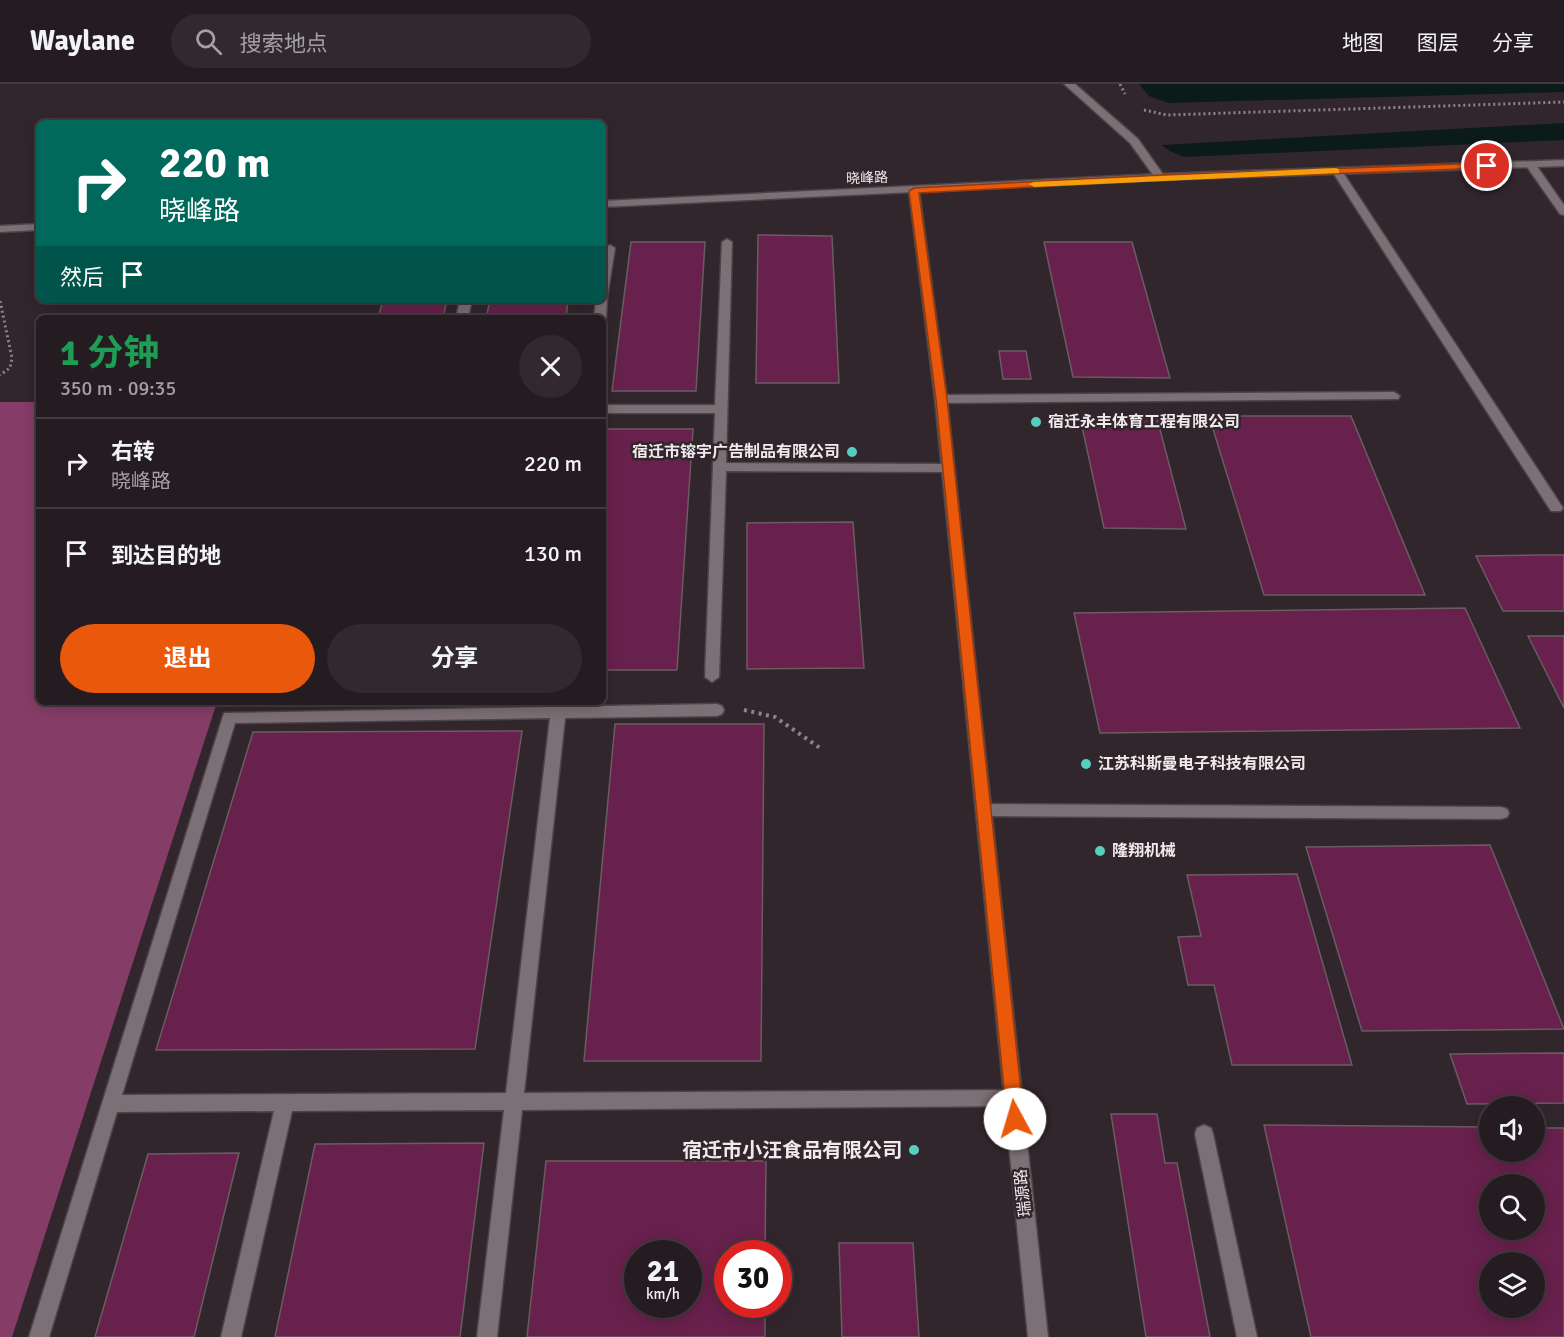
<!DOCTYPE html>
<html lang="zh">
<meta charset="utf-8">
<style>
:root{--surface:#251c21;--page:#31292e;--text:#f1f3f6;--muted:#a3a1a5;--line:#423a3f;--accent:#ea580c}
body{margin:0;font-family:Signika,"Noto Sans SC",sans-serif;background:var(--page);color:var(--text);height:100vh;display:flex;flex-direction:column;font-size:22px;white-space:nowrap}
*{box-sizing:border-box;margin:0}
p{font-size:20px;color:var(--muted)}
.icon{flex:none;width:33px;height:33px;fill:none;stroke:currentColor;stroke-width:2;stroke-linecap:round;stroke-linejoin:round}
.map{position:relative;flex:1;overflow:hidden}
.sheet{position:absolute;left:36px;top:231px;width:570px;height:390px;display:flex;flex-direction:column;background:var(--surface);border-radius:9px;box-shadow:0 3px 15px #0003,0 0 0 2px var(--line)}
.sheet>*{flex:none}
.top-card{position:absolute;left:36px;top:36px;width:570px;height:183px;border-radius:9px;box-shadow:0 3px 15px #0003,0 0 0 2px var(--line);background:#00695c;color:#fff;overflow:hidden}
.controls{position:absolute;left:1479px;top:1012px;display:grid;gap:12px}
.controls a{display:grid;place-items:center;width:66px;height:66px;border-radius:50%;background:var(--surface);box-shadow:0 3px 15px #0003,0 0 0 2px var(--line);font-size:30px}
.speed{position:absolute;left:624px;top:1156px;display:flex;gap:12px;font-size:30px;font-weight:700;text-align:center}
.speed>*{display:grid;place-content:center;width:78px;height:78px;border-radius:50%;background:var(--surface);box-shadow:0 3px 15px #0003,0 0 0 2px var(--line);line-height:1}
.speed small{font-size:15px;font-weight:400}
.speed .limit{border:9px solid #d22;background:#fff;color:#111}
.pin{position:absolute;display:grid;place-items:center;width:51px;height:51px;color:#fff;margin:-26px;border:3px solid #fff;border-radius:50%;box-shadow:0 2px 6px #0007}
.me{position:absolute;width:66px;margin:-33px;rotate:354deg;stroke-linejoin:round;filter:drop-shadow(0 0 4px #0008)}
.turn{display:flex;align-items:center;gap:21px;height:126px;padding:0 24px;font-size:27px}
.turn .icon{width:78px;height:78px;stroke-width:2.5}
.turn b{display:block;font-size:42px;line-height:51px}
.then{display:flex;align-items:center;height:57px;padding:0 24px;background:#0003;gap:12px;font-size:22px}
.round{display:grid;place-items:center;flex:none;width:63px;height:63px;border-radius:32px;background:var(--page)}
.headline{display:flex;align-items:center;justify-content:space-between;height:102px;padding:0 24px}
h1{font-size:36px;font-weight:700;line-height:45px;color:#1e9e55}
.action{display:flex;gap:12px;margin-top:auto;padding:12px 24px}
.action a{flex:1;height:69px;border-radius:36px;background:var(--accent);color:#fff;font-size:24px;font-weight:700;line-height:69px;text-align:center}
.action a+a{background:var(--page);color:var(--text)}
ul{padding:0;list-style:none}
li{display:flex;align-items:center;gap:18px;height:90px;padding:0 24px;border-top:2px solid var(--line)}
li div{flex:1}
li b{display:block;font-size:22px}
li em{font-style:normal}
header{display:flex;align-items:center;gap:36px;box-sizing:border-box;height:84px;padding:0 30px;background:var(--surface);border-bottom:2px solid var(--line)}
header strong{font-size:28px}
nav{display:flex;gap:33px;margin-inline-start:auto;font-size:21px}
.search{width:420px;height:54px;background:var(--page);display:flex;align-items:center;gap:15px;box-sizing:border-box;padding:0 21px;border-radius:33px;color:var(--muted);font-size:22px}
.map>svg:first-child{display:block}
</style>
<header>
<strong>Waylane</strong>
<div class="search"><svg class="icon" aria-label="search" viewBox="0 0 24 24"><circle cx="10" cy="10" r="6"/><path d="M15 15l6 6"/></svg>搜索地点</div>
<nav><a>地图</a><a>图层</a><a>分享</a></nav>
</header>
<div class="map">
<svg width="1564" height="1253" viewBox="0 0 1564 1253">
<rect width="100%" height="100%" fill="#31262c"/>
<!-- forest -->
<path fill="#853d67" d="M0 318H39V618H217L12 1253H0Z"/>
<!-- water -->
<g fill="#0b1b19">
<path d="M1139 0H1564V8L1168 19 1149 12Z"/>
<path d="M1564 39V56L1184 73 1170 67 1161 61Z"/>
</g>
<!-- building -->
<g fill="#68214c" stroke="#695c62" stroke-width="1.5" fill-rule="evenodd">
<path d="M758 151 832 152 839 299H756Z"/>
<path d="M631 158H705L696 307H612Z"/>
<path d="M1044 158H1132L1170 294 1073 293Z"/>
<path d="M383 216H447L443 234H378Z"/>
<path d="M490 216H568L566 234H486Z"/>
<path d="M999 267H1026L1031 295H1003Z"/>
<path d="M1209 332H1351L1425 511H1264Z"/>
<path d="M1080 333 1157 334 1186 445 1104 444Z"/>
<path d="M603 345H693L677 586H603Z"/>
<path d="M853 438 864 584 747 585V439Z"/>
<path d="M1541 471H1564V527H1503L1476 472Z"/>
<path d="M1465 524 1520 644 1100 649 1074 529Z"/>
<path d="M1528 552H1564V624Z"/>
<path d="M615 640H764L761 977H584Z"/>
<path d="M522 647 475 965 156 966 253 648Z"/>
<path d="M1490 761 1564 945 1362 947 1306 763Z"/>
<path d="M1297 790 1352 981H1232L1214 901H1188L1178 853 1201 852 1187 791Z"/>
<path d="M1564 969V1019L1467 1020 1450 970Z"/>
<path d="M1111 1030H1157L1165 1079H1177L1210 1253H1146Z"/>
<path d="M1264 1041 1490 1043V1068H1534V1044H1564V1253H1311ZM1490 1101H1534V1146H1490ZM1490 1179H1534V1224H1490Z"/>
<path d="M484 1059 460 1253H275L315 1060Z"/>
<path d="M239 1069 194 1253H95L148 1070Z"/>
<path d="M546 1077H766L765 1170H728V1221H765V1253H527ZM638 1170H688V1221H638Z"/>
<path d="M839 1159H913L919 1253H842Z"/>
</g>
<g fill="none" stroke-linecap="round" stroke-linejoin="round">
<!-- service casing -->
<g stroke="#4d4448" stroke-width="3">
<g id="service">
<path d="M1526 78H1534L1564 121V131L1560 130 1525 80Z"/>
<path d="M1333 85 1342 87 1561 421 1563 424 1561 427H1551L1332 87Z"/>
<path d="M727 155 732 158 726 379 948 380 954 384 948 388 726 387 719 593 712 598 705 593 715 329H603V321H715L722 158Z"/>
<path d="M610 161 615 164 607 214 606 234 603 237V234H594L596 216H603L605 164Z"/>
<path d="M460 216H472L468 234H456Z"/>
<path d="M1394 308 1400 312 1398 315 941 319 935 315 941 311Z"/>
<path d="M717 620 722 622 724 626 722 630 717 632 565 634 524 1009 1013 1006 1020 1008 1022 1014 1020 1020 1013 1022 522 1026 497 1253H477L504 1026 292 1027 241 1253H221L274 1027 117 1028 49 1253H29L224 629ZM550 634 506 1009 122 1011 235 639Z"/>
<path d="M984 720 1501 723 1507 725 1509 729 1507 733 1501 735 984 732 978 730 976 726 978 722Z"/>
<path d="M1204 1041 1211 1044 1213 1050 1257 1253H1237L1195 1050 1197 1044Z"/>
</g>
</g>
<!-- minor casing -->
<g stroke="#4d4448" stroke-width="3">
<g id="minor">
<path d="M1064 0H1075L1138 55 1165 93 1164 95H1156L1130 59Z"/>
<path d="M914 104 919 107 947 315 1048 1253H1028L935 315 909 107Z"/>
</g>
</g>
<!-- tertiary casing -->
<g stroke="#4d4448" stroke-width="3">
<g id="tertiary">
<path d="M1564 76V82L1160 96 603 123V117L1160 90Z"/>
<path d="M39 140V146L0 148V142Z"/>
</g>
</g>
<!-- path-far1 -->
<g stroke="#8d8489" stroke-width="3" stroke-dasharray="2 3" stroke-linecap="butt">
<path d="M1120 0 1125 10"/>
<path d="M1144 26 1167 31 1564 18"/>
<path d="M0 217 12 274 10 284 0 291"/>
</g>
<!-- path -->
<path stroke="#8d8489" stroke-width="4" stroke-dasharray="3 4.5" stroke-linecap="butt" d="M744 626 775 633 820 664"/>
<!-- service -->
<use href="#service" fill="#7c6f75" fill-rule="evenodd"/>
<!-- minor -->
<use href="#minor" fill="#7c6f75" fill-rule="evenodd"/>
<!-- tertiary -->
<use href="#tertiary" fill="#7c6f75" fill-rule="evenodd"/>
</g>
<!-- route -->
<path fill="#ea580c" stroke="#983908" stroke-width="1.5" d="M1487 79 1490 80V84L1160 96 919 109 947 315 1024 1035 1021 1041 1015 1043 1009 1041 1007 1035 936 315 909 107 914 104 1160 91Z"/>
<!-- slow -->
<path fill="#f59e0b" d="M1335 84 1339 85V89L1034 103 1029 100 1034 98Z"/>
<!-- markers -->
<g fill="#58cec0" stroke="#31262c" stroke-width="2">
<circle cx="1036" cy="338" r="6"/>
<circle cx="852" cy="368" r="6"/>
<circle cx="1086" cy="680" r="6"/>
<circle cx="1100" cy="767" r="6"/>
<circle cx="914" cy="1066" r="6"/>
</g>
<g text-anchor="middle" dominant-baseline="central" stroke-width="5" stroke-linejoin="round" paint-order="stroke">
<!-- far-street labels -->
<g font-size="14" fill="#f1eaed" stroke="#31262c">
<text transform="translate(867 94) rotate(-2)">晓峰路</text>
</g>
<!-- poi labels -->
<g font-size="16" font-weight="bold" fill="#f1eaed" stroke="#31262c" text-anchor="start">
<text x="1048" y="338">宿迁永丰体育工程有限公司</text>
<text x="840" y="368" text-anchor="end">宿迁市镕宇广告制品有限公司</text>
<text x="1098" y="680">江苏科斯曼电子科技有限公司</text>
<text x="1112" y="767">隆翔机械</text>
</g>
<!-- street labels -->
<g font-size="16" fill="#f1eaed" stroke="#31262c">
<text transform="translate(1023 1109) rotate(-96)">瑞源路</text>
</g>
<!-- near-poi labels -->
<g font-size="20" font-weight="bold" fill="#f1eaed" stroke="#31262c" text-anchor="end">
<text x="902" y="1066">宿迁市小汪食品有限公司</text>
</g>
</g>
</svg>
<div class="controls">
<a><svg class="icon" aria-label="sound" viewBox="0 0 24 24"><path d="M4 9h4l5-4v14l-5-4H4zM17 9q2 3 0 6"/></svg></a>
<a><svg class="icon" aria-label="search" viewBox="0 0 24 24"><circle cx="10" cy="10" r="6"/><path d="M15 15l6 6"/></svg></a>
<a><svg class="icon" aria-label="layers" viewBox="0 0 24 24"><path d="M12 4l9 5-9 5-9-5zM3 14l9 5 9-5"/></svg></a>
</div>
<div class="speed"><div>21<small>km/h</small></div><div class="limit">30</div></div>
<div class="pin" style="left:1487px;top:82px;background:#d93025"><svg class="icon" aria-label="arrive" viewBox="0 0 24 24"><path d="M6 21V4h12l-3 4 3 4H6"/></svg></div>
<svg class="me" style="left:1015px;top:1035px" viewBox="-20 -20 40 40"><circle r="19" fill="#fff"/><path d="M0-13L10 11 0 6-10 11z" fill="#ea580c"/></svg>
<div class="top-card">
<div class="turn"><svg class="icon" aria-label="right" viewBox="0 0 24 24"><path d="M7 20v-9h11M14 6l5 5-5 5"/></svg><div><b>220 m</b>晓峰路</div></div>
<div class="then">然后<svg class="icon" aria-label="arrive" viewBox="0 0 24 24"><path d="M6 21V4h12l-3 4 3 4H6"/></svg></div>
</div>
<section class="sheet">
<div class="headline"><div><h1>1 分钟</h1><p>350 m · 09:35</p></div><a class="round"><svg class="icon" aria-label="close" viewBox="0 0 24 24"><path d="M6 6l12 12M18 6L6 18"/></svg></a></div>
<ul>
<li><svg class="icon" aria-label="right" viewBox="0 0 24 24"><path d="M7 20v-9h11M14 6l5 5-5 5"/></svg><div><b>右转</b><p>晓峰路</p></div><em>220 m</em></li>
<li><svg class="icon" aria-label="arrive" viewBox="0 0 24 24"><path d="M6 21V4h12l-3 4 3 4H6"/></svg><div><b>到达目的地</b></div><em>130 m</em></li>
</ul>
<div class="action"><a>退出</a><a>分享</a></div>
</section>
</div>
